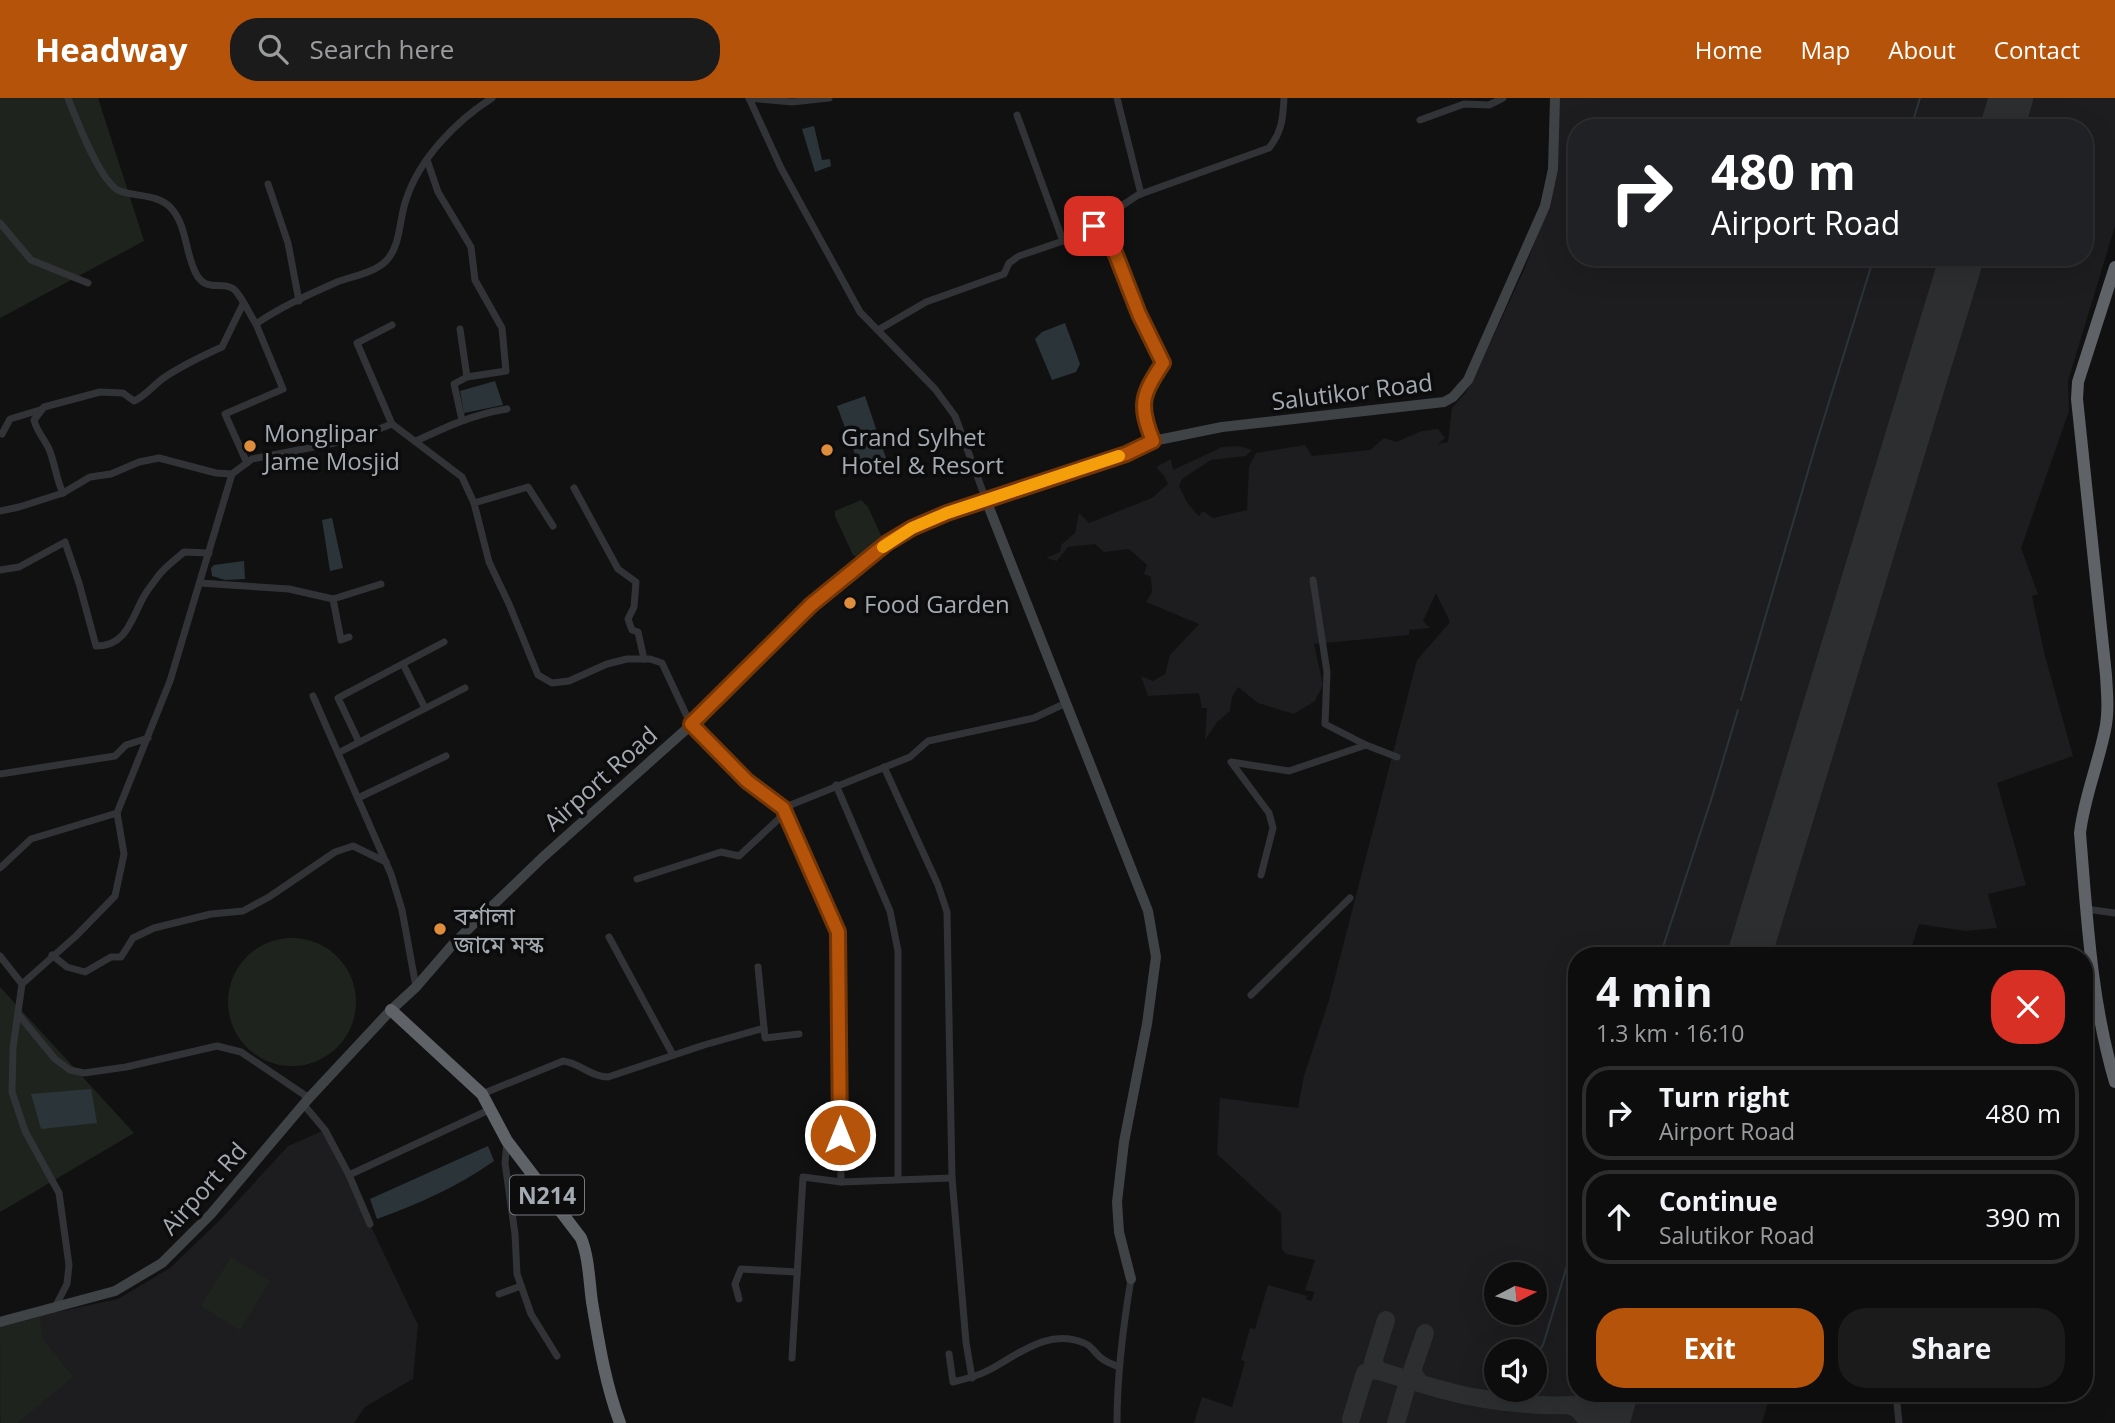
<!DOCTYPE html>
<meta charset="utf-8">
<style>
:root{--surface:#0d0d0e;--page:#1b1b1c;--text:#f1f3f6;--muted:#9a9c9e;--line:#2d2d2e;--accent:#b45309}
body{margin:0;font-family:"Open Sans","Noto Sans Bengali",sans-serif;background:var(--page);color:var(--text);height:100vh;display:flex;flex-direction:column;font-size:26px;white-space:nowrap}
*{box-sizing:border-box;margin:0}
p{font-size:23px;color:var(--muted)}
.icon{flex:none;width:38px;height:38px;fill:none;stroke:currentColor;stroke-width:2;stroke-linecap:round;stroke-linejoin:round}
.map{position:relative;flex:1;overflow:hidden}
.side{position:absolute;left:1568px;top:849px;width:525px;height:455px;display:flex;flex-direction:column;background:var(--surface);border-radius:28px;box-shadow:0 7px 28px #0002,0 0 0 2px var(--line)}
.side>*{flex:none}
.guide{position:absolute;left:1568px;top:21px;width:525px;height:147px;border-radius:28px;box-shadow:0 7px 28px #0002,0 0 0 2px var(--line);background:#202124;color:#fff;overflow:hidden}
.needle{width:46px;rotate:84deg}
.fabs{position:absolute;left:1484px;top:1164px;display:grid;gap:14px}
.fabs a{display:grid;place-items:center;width:63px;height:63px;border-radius:50%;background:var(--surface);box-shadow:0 7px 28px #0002,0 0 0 2px var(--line);font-size:35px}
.pin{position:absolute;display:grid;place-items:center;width:60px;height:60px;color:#fff;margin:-30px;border-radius:14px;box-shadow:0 4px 10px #0006}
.me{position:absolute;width:77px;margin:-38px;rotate:0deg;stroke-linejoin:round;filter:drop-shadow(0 0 5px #0008)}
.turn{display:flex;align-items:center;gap:24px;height:147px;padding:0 28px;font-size:32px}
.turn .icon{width:91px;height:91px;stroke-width:2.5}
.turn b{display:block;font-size:49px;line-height:60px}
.round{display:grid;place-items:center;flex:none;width:74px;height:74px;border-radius:28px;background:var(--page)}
.summary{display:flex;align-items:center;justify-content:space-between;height:119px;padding:0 28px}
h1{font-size:42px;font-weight:700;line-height:52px}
.button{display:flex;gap:14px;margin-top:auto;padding:14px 28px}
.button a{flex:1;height:80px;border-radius:28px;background:var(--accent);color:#fff;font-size:28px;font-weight:700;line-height:80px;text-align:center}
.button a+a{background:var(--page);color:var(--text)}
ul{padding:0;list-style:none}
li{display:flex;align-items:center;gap:21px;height:94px;margin:0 14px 10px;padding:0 14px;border:4px solid var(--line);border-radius:28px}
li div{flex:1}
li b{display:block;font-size:26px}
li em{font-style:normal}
header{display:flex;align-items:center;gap:42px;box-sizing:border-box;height:98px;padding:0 35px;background:var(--accent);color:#fff}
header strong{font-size:33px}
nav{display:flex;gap:38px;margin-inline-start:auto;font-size:24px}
.search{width:490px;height:63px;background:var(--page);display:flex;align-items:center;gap:18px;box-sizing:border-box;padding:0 24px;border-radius:28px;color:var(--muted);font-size:26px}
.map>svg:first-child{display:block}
</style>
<header>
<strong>Headway</strong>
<div class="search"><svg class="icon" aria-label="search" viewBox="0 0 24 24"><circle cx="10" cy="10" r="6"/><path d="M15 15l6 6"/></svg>Search here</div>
<nav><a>Home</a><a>Map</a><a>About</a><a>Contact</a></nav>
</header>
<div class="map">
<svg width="2115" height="1325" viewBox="0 0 2115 1325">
<rect width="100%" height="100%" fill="#111112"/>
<!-- built -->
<g fill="#1d1d1f" fill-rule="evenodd">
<path d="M1557 0H2115V128L2068 283 2069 313 2021 450 2038 496 2032 498 2045 558 2073 658 1997 685 2026 787 1988 796 1997 830 1966 833 1919 826 1909 857 1577 858V1295H1771L1762 1325H1194L1202 1299 1232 1309 1245 1264 1241 1262 1250 1230 1255 1231 1268 1187 1307 1198 1306 1201 1311 1203 1313 1199 1314 1194 1305 1192 1315 1162 1286 1156 1282 1151 1281 1115 1217 1056 1220 1000 1298 1010 1304 978 1329 902 1417 562 1450 524 1436 495 1423 523 1430 530 1409 532V537L1314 546 1323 587 1315 603 1294 616 1258 605 1238 589 1232 599 1230 613 1217 624 1205 642 1207 610H1202L1199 595 1148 598 1141 578 1153 583 1165 576 1170 557 1199 526 1146 504 1152 494 1151 479 1144 476 1147 467 1129 451 1104 454 1095 446 1068 449 1057 463 1046 460 1060 454 1061 447 1075 435 1079 415 1089 425 1152 400 1168 386 1164 378 1156 369 1171 361 1173 372 1222 349 1239 348 1252 352 1246 358 1211 362 1182 381 1179 388 1188 406 1199 418 1203 413 1213 420 1247 412 1249 369 1256 355 1305 347 1312 358 1370 352 1384 340 1396 344 1422 333 1438 331 1445 340 1438 346 1448 344 1452 310 1466 294 1474 280 1524 172 1543 121ZM1577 30H2084V159H1577ZM1496 1176H1535V1214H1496ZM1496 1253H1535V1292H1496Z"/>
<path d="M325 1032 418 1227 413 1281 365 1309 354 1325H0V1226L118 1201 170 1170 222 1120 288 1048Z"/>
</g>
<!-- green -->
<g fill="#1e241d">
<path d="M0 0H98L144 143 0 220Z"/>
<path d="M861 402 868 409 883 442 863 460H859L853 457 835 418V413Z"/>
<circle cx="292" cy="904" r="64"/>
<path d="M0 889 134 1035 0 1114Z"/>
<path d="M231 1159 270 1183 240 1232 201 1208Z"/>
<path d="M40 1219 42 1240 73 1279 17 1325H1L0 1229Z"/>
</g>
<!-- water -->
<g fill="#2b3539">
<path d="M814 28 822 62 830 61 831 68 815 74 802 31Z"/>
<path d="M1065 225 1080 266 1076 274 1052 282 1035 241 1042 234Z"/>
<path d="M495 283 503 307 464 315 460 293Z"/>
<path d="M865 298 888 366 863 378 837 308Z"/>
<path d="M332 420 343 470 330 473 322 422Z"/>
<path d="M244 463 245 481 225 482 212 478 211 470 214 467Z"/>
<path d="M91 991 97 1025 41 1031 31 996Z"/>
<path d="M488 1048 494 1063C459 1088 418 1106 377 1121L370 1101Z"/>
</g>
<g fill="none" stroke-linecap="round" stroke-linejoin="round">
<!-- stream -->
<g stroke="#2b3539" stroke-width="2">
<path d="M1911 30 1920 0"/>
<path d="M1741 602 1816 346 1874 159"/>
<path d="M1660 858 1712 699 1738 612"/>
<path d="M1535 1259 1543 1247 1577 1135"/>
</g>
<!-- taxiway -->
<g stroke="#2d2e30" stroke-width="18">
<path d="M1379 1273C1411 1282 1445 1295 1479 1300 1509 1305 1590 1316 1612 1295"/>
<path d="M1419 1284 1412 1273 1425 1235"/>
<path d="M1571 1308 1579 1312 1589 1325"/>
<path d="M1351 1321 1365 1275 1370 1272 1379 1273 1373 1264 1386 1222"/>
<path d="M1396 1325 1407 1287 1417 1283"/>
</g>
<!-- runway -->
<g stroke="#2d2e30" stroke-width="44">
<path d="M2002 30 2011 0"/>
<path d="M1749 858 1962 159"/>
<path d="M1607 1325 1616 1295"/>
</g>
<!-- street -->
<g stroke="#323336" stroke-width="7">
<path d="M68 0C76 20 100 85 120 93 136 99 157 96 170 109 188 127 185 160 198 179 208 193 221 184 232 190 239 193 251 219 256 226"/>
<path d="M749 0 781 70 860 214 935 291 955 318 986 402"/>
<path d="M749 0 792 4 829 0"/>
<path d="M1117 0 1141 96"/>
<path d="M1017 17 1063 143"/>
<path d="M1420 22 1464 6 1489 7 1503 0"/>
<path d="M427 62 438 94 471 149 475 182 502 230 506 273 467 279 454 286 462 322"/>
<path d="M268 86 288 145 299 203"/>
<path d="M1102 121 1138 97 1269 50C1282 34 1283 20 1284 0"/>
<path d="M0 125 31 162 88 185"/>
<path d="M392 227 357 245 392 326"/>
<path d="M460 231 467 279"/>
<path d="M878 232 926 204 1004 176 1009 165 1019 158 1063 143 1093 128 1102 121 1139 216 1163 265C1142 297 1138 306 1153 343"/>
<path d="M2 336 10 321 40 312"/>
<path d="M416 343C446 329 474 316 507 311"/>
<path d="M247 365 225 316 283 291 256 226C280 209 310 196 337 184 353 178 374 175 386 163 401 148 399 121 406 102 419 61 456 23 492 0"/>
<path d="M574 390 618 471 636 484 634 509 628 521 632 532 638 534 644 561"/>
<path d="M63 395C56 381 55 365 49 351 44 340 37 334 34 322L44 309 100 294 123 295 134 303C147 297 154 286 165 279 183 267 202 258 222 249L243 206"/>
<path d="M474 405 528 389 553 428"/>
<path d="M0 413 19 409 63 395 90 379 111 376 139 364 159 360 216 375 232 376"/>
<path d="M0 472 19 469 65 444 79 485 96 548C126 548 131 522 143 500 147 492 154 484 159 477 166 468 176 461 184 454L209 455"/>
<path d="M1313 482 1327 574 1325 626 1366 647"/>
<path d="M200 485 289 491 333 501 341 542 349 539"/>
<path d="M333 501 381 486"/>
<path d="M403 566 425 610"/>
<path d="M313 598 391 776 402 812 416 889"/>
<path d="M359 644 338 600 444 544"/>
<path d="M338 655 465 590"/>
<path d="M884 669 938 787 947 814 952 1080 966 1244 972 1280"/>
<path d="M0 676 115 658 126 647 148 640"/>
<path d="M836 687 890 813 898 853V1081"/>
<path d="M358 700 446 658"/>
<path d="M783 710 910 659 928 643 1034 620 1066 605"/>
<path d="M0 770 31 741 117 715 170 583 232 376 252 361 350 342 392 326 462 379 474 405 489 464 509 506 538 577 552 585 569 583 607 566 627 561H650L662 565 691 627 747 683 783 710 838 834 841 1084"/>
<path d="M1261 777 1273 730 1269 715 1231 664 1289 673 1366 647 1397 659"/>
<path d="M637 781 721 754 739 758 785 715"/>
<path d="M2086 811 2115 815"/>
<path d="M609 839 673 957"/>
<path d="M52 857 67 869 85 874 111 859H121L133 840 154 830 211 816 243 813 269 799 335 754 353 748 386 764"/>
<path d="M0 858 22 886 13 950 12 994 25 1033 59 1095 69 1167 67 1186 54 1211"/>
<path d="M758 869 764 930"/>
<path d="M22 886 76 838 115 798 124 756 117 715"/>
<path d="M1251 897 1350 800"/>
<path d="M18 916 55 961 70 972 84 975 126 969 217 948 241 954 309 1000"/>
<path d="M482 996 563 963C580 965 591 979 608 979L704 947 764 930 765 940 799 936"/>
<path d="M304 1007 325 1032 349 1077 370 1126"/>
<path d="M507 1044 505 1065 515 1136 517 1176 531 1216 557 1258"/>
<path d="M349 1077 491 1011"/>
<path d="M499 1196 521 1188"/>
<path d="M739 1201 735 1186 741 1171 797 1174"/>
<path d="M949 1256 953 1284C966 1281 978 1278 989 1272 1019 1256 1048 1230 1084 1245 1091 1247 1094 1254 1100 1259 1105 1264 1113 1266 1119 1269"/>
<path d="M792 1260 803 1079 841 1084 952 1080"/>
<path d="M1896 1295 1899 1325"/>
<path d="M1117 1325C1117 1276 1123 1229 1131 1181"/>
</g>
<!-- secondary -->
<g stroke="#404346" stroke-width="10">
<path d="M986 402 1148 813 1156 859 1147 926 1124 1044 1117 1104 1119 1134 1131 1181"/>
<path d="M0 1224 115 1193 162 1165 211 1116 309 1000 391 912 416 889 454 845 542 760 691 627 811 507 878 452 912 430 947 415 1126 356 1153 343 1222 329 1444 304 1453 299 1468 282 1545 108 1553 71 1555 0"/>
</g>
<!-- highway -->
<g stroke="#5f6267" stroke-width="12">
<path d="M2115 169 2078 284 2077 301 2106 577C2107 595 2109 614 2105 632 2098 667 2084 700 2080 735 2087 819 2091 903 2115 984"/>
<path d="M391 912 482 996 507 1043 581 1140C589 1160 589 1182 592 1204 599 1245 605 1285 620 1325"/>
</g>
</g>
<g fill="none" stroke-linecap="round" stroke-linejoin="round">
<!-- route casing -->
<g stroke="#753606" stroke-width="18">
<path id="route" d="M840 1037 838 834 783 710 747 683 691 626 811 507 887 445 912 430 947 415 1126 356 1153 343C1138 306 1142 297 1163 265L1139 216 1102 121 1094 128"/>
</g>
<!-- route -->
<use href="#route" stroke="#b45309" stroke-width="12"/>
<!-- slow -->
<path stroke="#f59e0b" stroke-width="12" d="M883 449 912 430 947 415 1119 358"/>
</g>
<!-- markers -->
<g fill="#de8d3c" stroke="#0c0c0d" stroke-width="2.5">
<circle cx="250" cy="348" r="7"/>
<circle cx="827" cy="352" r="7"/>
<circle cx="850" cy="505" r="7"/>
<circle cx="440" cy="831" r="7"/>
</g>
<g text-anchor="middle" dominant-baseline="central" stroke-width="7" stroke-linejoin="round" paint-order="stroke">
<!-- shield labels -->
<rect fill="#0c0c0d" stroke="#767b80" stroke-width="2" x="510" y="1077.5" width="74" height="39" rx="5"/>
<g font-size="23" font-weight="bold" fill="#a3aab1">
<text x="547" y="1097">N214</text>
</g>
<!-- street labels -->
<g font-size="24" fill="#a3aab1" stroke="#0c0c0d">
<text transform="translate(1352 293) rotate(-7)">Salutikor Road</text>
<text transform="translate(600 680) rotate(-42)">Airport Road</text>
<text transform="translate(203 1090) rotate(-48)">Airport Rd</text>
</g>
<!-- poi labels -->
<g font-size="24" fill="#a3aab1" stroke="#0c0c0d" text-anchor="start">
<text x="264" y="334">Monglipar<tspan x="264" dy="28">Jame Mosjid</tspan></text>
<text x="841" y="338">Grand Sylhet<tspan x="841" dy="28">Hotel &amp; Resort</tspan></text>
<text x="864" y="505">Food Garden</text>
<text x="454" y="817">বর্শালা<tspan x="454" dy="28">জামে মস্ক</tspan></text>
</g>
</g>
</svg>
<div class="fabs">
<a><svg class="needle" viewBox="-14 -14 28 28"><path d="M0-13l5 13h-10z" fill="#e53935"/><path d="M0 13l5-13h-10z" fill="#9a9c9e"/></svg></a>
<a><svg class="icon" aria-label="sound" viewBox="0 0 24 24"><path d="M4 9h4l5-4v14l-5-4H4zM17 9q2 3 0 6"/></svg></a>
</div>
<div class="pin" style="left:1094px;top:128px;background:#d93025"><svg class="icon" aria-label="arrive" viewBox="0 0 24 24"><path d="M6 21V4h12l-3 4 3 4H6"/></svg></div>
<svg class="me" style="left:840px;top:1037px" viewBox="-20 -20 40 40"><circle r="17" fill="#b45309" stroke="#fff" stroke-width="3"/><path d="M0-11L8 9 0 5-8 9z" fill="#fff"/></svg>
<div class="guide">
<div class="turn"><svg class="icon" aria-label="right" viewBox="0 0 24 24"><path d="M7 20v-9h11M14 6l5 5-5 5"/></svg><div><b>480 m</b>Airport Road</div></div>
</div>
<section class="side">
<div class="summary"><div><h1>4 min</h1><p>1.3 km · 16:10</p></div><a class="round" style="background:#d93025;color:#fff"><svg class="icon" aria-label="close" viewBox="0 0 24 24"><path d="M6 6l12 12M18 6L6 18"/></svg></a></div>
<ul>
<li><svg class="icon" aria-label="right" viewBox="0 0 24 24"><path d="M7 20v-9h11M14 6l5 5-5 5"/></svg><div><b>Turn right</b><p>Airport Road</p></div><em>480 m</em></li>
<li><svg class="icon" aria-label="ahead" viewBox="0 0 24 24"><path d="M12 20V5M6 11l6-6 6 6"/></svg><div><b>Continue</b><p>Salutikor Road</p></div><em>390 m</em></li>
</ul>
<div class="button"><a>Exit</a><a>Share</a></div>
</section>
</div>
